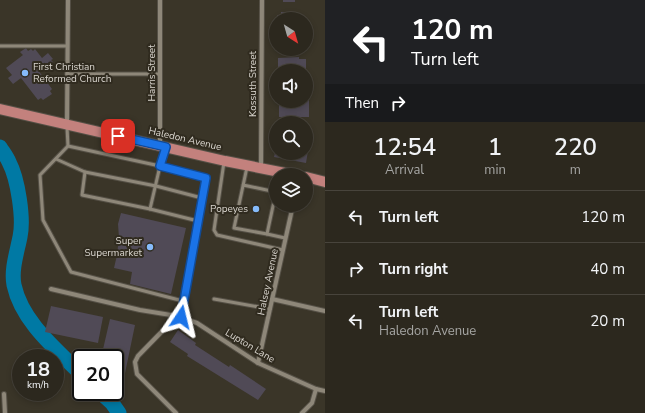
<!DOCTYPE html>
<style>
:root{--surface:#2c281e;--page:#38342b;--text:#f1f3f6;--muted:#a6a6a4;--line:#48443c}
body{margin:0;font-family:"Nunito Sans",sans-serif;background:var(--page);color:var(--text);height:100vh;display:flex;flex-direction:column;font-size:15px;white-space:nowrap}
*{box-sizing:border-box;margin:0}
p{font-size:13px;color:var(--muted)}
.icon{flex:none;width:22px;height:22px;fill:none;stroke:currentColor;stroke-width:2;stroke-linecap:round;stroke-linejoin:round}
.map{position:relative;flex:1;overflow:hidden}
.drawer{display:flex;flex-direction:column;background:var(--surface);width:320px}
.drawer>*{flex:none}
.guide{background:#202124;color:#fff;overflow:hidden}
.needle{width:26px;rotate:143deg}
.tools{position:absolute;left:269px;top:12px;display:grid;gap:8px}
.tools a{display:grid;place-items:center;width:44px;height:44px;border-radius:50%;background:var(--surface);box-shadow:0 2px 6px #0003,0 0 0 1px var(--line);font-size:20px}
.speed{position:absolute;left:12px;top:349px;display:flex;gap:8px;font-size:20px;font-weight:700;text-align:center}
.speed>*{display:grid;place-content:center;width:52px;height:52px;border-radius:50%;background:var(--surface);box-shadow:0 2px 6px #0003,0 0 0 1px var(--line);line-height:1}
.speed small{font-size:10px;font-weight:400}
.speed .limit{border:2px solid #111;border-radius:6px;background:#fff;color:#111}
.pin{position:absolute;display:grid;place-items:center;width:34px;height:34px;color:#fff;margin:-17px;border-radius:8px;box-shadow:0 2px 6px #0006}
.me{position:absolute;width:44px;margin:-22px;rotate:10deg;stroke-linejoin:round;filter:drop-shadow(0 0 3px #0008)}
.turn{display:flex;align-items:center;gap:14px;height:84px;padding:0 20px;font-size:18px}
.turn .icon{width:52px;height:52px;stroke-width:2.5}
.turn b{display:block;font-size:28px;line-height:34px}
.then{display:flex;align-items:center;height:38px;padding:0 20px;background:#0003;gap:8px;font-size:15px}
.eta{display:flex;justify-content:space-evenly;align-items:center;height:68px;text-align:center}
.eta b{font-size:24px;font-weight:600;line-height:28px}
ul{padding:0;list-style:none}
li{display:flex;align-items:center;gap:12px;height:52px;padding:0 20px;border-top:1px solid var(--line)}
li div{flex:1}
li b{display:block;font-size:15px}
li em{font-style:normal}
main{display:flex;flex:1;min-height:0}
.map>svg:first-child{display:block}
</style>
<main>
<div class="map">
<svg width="325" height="413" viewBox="0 0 325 413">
<rect width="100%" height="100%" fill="#3a3528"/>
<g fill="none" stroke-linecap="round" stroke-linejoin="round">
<!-- river -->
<g stroke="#0079a4" stroke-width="15">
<path d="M0 147C3 152 7 157 9 162 18 179 24 219 20 237 17 252 11 270 14 285 22 322 56 349 81 374"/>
<path d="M100 392 112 403 119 413"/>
</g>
</g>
<!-- building -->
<g fill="#504a56">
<rect x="283" y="0" width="12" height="2"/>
<path d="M281 12H297V19H278L277 15H281Z"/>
<rect x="273" y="21" width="3" height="9"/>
<path d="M26 48 28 51 31 49 33 51 35 49 42 58 48 53 53 59 51 60 53 62 49 65 50 66 46 69 43 66 38 70 52 89 50 91 52 94 43 100 41 98 38 100 21 78 13 84 8 78 12 75 6 68 23 55 20 52Z"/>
<path d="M299 57V59H306V71H278V58Z"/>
<path d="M306 89H309V117H279V101H306Z"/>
<path d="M306 145H309L306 163 274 157 275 153H306Z"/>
<path d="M121 213 186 228 171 294 130 284 132 272 114 268 117 255 119 238 118 224Z"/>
<path d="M51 306 103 317 98 343 45 332Z"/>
<path d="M110 319 135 325 124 378 115 376V358H101Z"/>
<path d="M178 330 196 343 195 345 229 367 230 365 266 389 258 400 187 356 188 354 170 342Z"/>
</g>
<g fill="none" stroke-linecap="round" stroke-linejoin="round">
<!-- service casing -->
<g stroke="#555046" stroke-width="5">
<g id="service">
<path d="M0 46H67"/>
<path d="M67 74H160"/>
<path d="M68 146 40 175 43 220 71 272 183 301"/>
<path d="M166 148 160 166 206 178 181 317"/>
<path d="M56 159 85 172 82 195 150 209 160 166 68 146 67 127"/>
<path d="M224 162 214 230 217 235 283 250"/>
<path d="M85 172 156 186 202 198"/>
<path d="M243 185 276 192 267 234 234 228 247 167"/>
<path d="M150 209 198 221"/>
<path d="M267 234 285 238"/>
<path d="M214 299 270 309"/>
</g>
</g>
<!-- minor casing -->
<g stroke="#555046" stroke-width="6">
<g id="minor">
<path d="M67 124 68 0"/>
<path d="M160 145V0"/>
<path d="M261 168 262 0"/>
<path d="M51 289 140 310 177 316 197 323 258 363 316 389 325 391"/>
<path d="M272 299 325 311"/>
<path d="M258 363 293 205"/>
<path d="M4 394 5 413"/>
<path d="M176 413 137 374 135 362 138 356 177 316"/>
<path d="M302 413 312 403 316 389"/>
</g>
</g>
<!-- primary casing -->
<g stroke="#555046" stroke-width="12">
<g id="primary">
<path d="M0 109 225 161 295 175"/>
<path d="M306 177 325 182"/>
</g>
</g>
<!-- service -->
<use href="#service" stroke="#8e8779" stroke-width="3"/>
<!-- minor -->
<use href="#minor" stroke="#8e8779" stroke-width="4"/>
<!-- primary -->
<use href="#primary" stroke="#c3817d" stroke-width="10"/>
</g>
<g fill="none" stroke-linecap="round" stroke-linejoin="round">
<!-- route casing -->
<g stroke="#114b97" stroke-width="10">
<path id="route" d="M118 136 166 147 160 166 206 178 181 317"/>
</g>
<!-- route -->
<use href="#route" stroke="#1a73e8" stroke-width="7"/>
</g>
<!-- markers -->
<g fill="#86bbfb" stroke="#302b1f" stroke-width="1.5">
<circle cx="25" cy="73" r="4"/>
<circle cx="256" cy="209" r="4"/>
<circle cx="150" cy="247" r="4"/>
</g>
<g text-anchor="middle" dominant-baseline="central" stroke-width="4" stroke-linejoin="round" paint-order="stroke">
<!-- poi labels -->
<g font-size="10" fill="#d9d5ce" stroke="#302b1f" text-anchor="end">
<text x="33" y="67" text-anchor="start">First Christian<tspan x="33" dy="12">Reformed Church</tspan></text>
<text x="248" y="209">Popeyes</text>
<text x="142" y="241">Super<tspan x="142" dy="12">Supermarket</tspan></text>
</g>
<!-- street labels -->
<g font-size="10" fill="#d9d5ce" stroke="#302b1f">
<text transform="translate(152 73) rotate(-90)">Harris Street</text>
<text transform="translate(253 84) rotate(-90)">Kossuth Street</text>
<text transform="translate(185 139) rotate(13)">Haledon Avenue</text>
<text transform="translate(268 282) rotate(-78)">Halsey Avenue</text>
<text transform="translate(250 346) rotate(31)">Lupton Lane</text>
</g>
</g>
</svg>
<div class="tools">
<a><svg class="needle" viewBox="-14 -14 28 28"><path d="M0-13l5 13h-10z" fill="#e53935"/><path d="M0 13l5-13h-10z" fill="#a6a6a4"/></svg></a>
<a><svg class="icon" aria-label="sound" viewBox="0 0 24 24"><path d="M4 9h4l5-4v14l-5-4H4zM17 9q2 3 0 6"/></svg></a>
<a><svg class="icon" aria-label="search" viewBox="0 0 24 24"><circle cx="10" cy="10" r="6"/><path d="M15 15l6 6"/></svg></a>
<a><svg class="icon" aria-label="layers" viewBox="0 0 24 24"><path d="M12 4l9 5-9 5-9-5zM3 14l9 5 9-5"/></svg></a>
</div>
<div class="speed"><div>18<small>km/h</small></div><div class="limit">20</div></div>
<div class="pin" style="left:118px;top:136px;background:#d93025"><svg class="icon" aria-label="arrive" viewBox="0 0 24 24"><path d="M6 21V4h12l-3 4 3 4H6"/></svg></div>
<svg class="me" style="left:181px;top:317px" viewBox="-20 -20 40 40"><path d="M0-17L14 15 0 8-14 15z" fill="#1a73e8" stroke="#fff" stroke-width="4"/></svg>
</div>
<section class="drawer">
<div class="guide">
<div class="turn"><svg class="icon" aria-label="left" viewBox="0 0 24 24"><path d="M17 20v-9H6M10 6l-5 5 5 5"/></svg><div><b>120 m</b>Turn left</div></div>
<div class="then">Then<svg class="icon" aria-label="right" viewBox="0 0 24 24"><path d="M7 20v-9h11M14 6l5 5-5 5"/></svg></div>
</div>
<div class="eta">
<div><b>12:54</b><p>Arrival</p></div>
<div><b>1</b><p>min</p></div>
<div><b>220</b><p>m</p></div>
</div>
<ul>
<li><svg class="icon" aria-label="left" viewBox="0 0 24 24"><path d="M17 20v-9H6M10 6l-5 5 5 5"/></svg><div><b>Turn left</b></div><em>120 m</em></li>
<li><svg class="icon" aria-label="right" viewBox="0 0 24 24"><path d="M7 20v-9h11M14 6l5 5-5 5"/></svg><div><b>Turn right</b></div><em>40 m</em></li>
<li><svg class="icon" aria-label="left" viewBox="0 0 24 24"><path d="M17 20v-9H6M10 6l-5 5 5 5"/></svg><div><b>Turn left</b><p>Haledon Avenue</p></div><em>20 m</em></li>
</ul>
</section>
</main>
